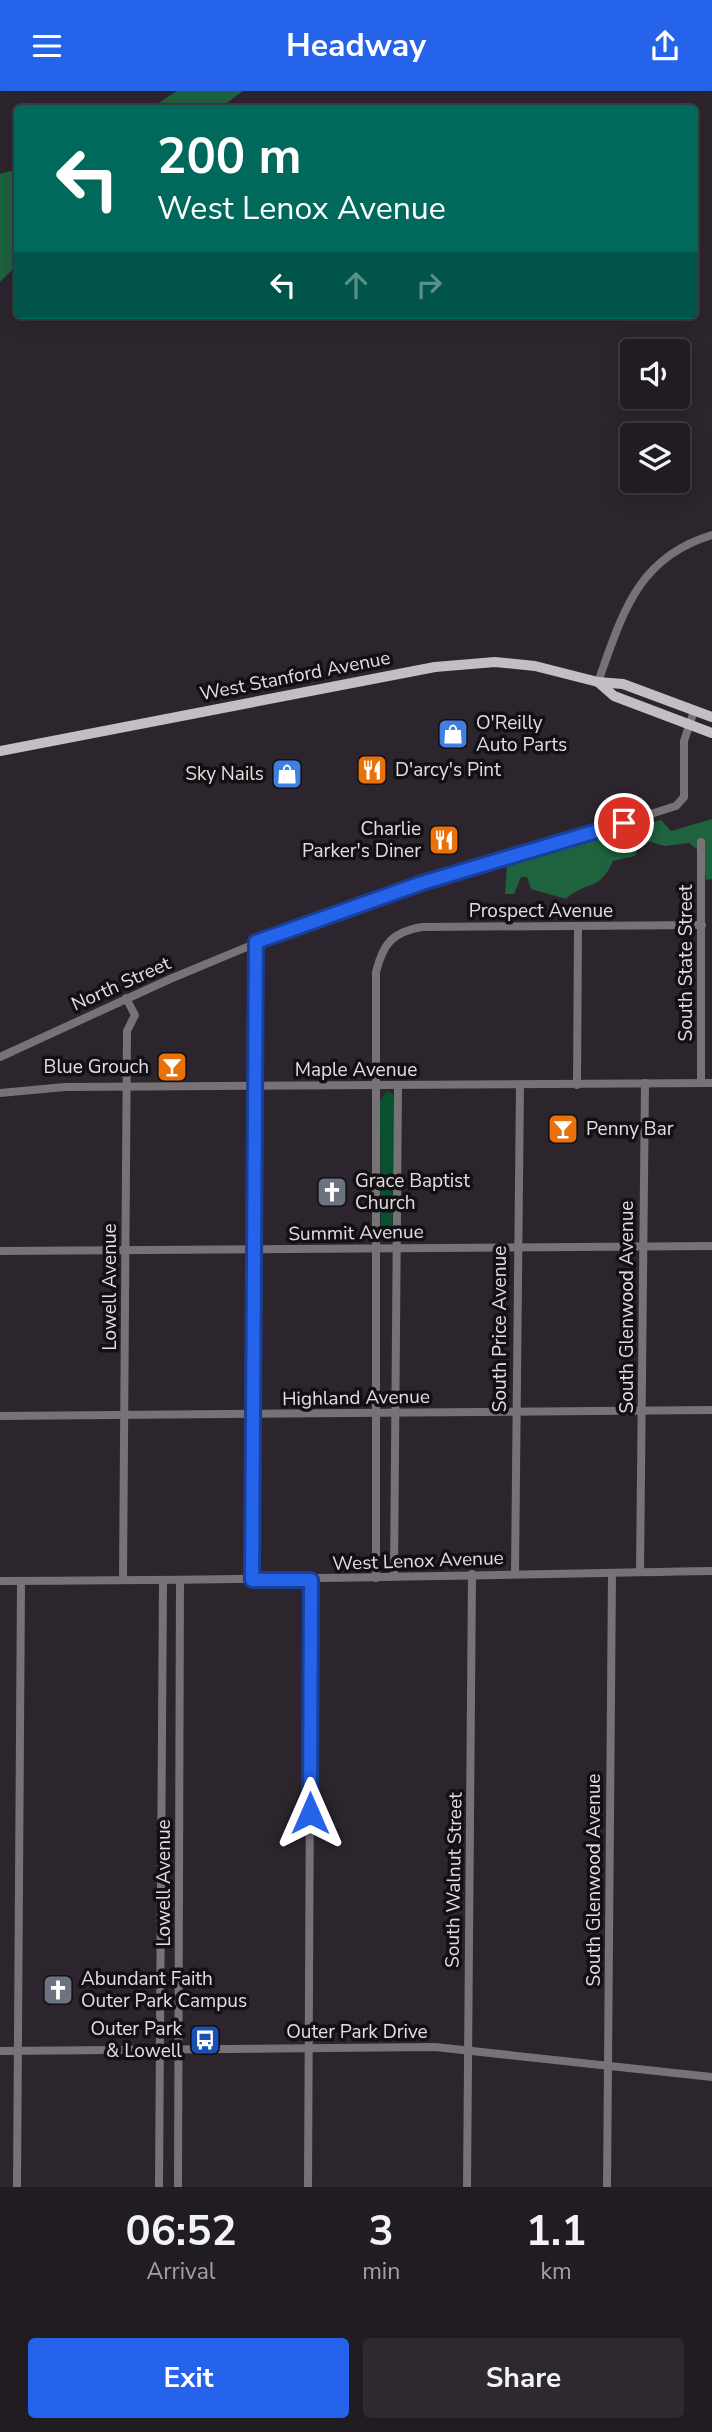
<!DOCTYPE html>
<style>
:root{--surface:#211c22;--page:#2d292f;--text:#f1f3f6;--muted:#a2a1a5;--line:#3e3a40;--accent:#2563eb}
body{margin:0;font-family:"Nunito Sans",sans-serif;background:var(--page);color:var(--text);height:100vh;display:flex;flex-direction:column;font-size:26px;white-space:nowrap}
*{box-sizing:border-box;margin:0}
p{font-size:23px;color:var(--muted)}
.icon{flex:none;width:38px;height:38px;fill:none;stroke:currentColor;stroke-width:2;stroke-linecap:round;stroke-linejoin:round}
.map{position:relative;height:2096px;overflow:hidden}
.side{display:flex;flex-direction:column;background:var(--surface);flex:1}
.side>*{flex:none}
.banner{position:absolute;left:14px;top:14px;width:684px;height:214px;border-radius:7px;box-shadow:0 4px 18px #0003,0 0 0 2px var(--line);background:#00695c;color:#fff;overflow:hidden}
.controls{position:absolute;left:620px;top:248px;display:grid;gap:14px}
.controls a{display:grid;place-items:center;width:70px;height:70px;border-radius:7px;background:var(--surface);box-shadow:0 4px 18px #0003,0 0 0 2px var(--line);font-size:35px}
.pin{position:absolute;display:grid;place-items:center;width:60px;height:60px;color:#fff;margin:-30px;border:4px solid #fff;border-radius:50%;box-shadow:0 2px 7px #0007}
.me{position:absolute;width:77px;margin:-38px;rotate:0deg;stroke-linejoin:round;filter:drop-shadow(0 0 5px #0008)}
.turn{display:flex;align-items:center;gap:24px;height:147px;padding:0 28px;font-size:32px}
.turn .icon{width:91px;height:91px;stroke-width:2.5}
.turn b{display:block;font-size:49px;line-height:60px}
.lanes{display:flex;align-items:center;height:66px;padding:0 28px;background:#0003;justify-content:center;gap:35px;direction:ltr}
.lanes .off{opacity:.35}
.eta{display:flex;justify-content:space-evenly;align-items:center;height:119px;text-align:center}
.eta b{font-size:42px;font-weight:700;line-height:49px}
.cta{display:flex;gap:14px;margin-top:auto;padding:14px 28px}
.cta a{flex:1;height:80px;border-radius:7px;background:var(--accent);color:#fff;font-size:28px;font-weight:700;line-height:80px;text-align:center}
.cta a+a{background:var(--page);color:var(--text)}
header{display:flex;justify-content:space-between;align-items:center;height:91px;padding:0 28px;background:var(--accent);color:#fff;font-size:32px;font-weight:700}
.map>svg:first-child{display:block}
</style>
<header><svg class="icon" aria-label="menu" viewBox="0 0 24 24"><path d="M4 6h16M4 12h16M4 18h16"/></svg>Headway<svg class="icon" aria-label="share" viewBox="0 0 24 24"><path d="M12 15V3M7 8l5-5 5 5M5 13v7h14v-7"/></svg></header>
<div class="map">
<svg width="712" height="2096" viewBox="0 0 712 2096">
<rect width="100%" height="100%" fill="#2c252d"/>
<!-- green -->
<path fill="#08512f" d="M387 1000 393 1003 394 1012 392 1147 387 1152 381 1148 380 1010Z"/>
<!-- forest -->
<g fill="#1e623e">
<path d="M177 0H243L220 17H151Z"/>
<path d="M17 78V174L0 191V83Z"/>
<path d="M712 728V788L706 789 703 763 689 752 665 755 647 750 639 752 635 765 613 770C599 802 586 789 566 808L531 798 527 786H521L514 803H505L507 773 661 729 671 740Z"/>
</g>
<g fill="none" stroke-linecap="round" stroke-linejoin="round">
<!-- minor -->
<g stroke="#767276" stroke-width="8">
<path d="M598 591C622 524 637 466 712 444"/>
<path d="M0 966 170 888 307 831 676 715 684 706V650L694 620"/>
<path d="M701 992V751"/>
<path d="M577 994 578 836"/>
<path d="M0 1002 65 996 712 992"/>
<path d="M0 1160 712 1155"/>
<path d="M0 1325 712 1319"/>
<path d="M640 1481 645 992"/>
<path d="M515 1482 520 994"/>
<path d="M394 1485 398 995"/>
<path d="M376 1487V881C383 853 392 841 422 836L702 834"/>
<path d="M123 1489 127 940 135 924 126 907"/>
<path d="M252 1489 256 851"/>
<path d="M0 1490C237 1490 475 1484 712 1480"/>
<path d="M0 1960 435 1956 712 1986"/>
<path d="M17 2096 21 1490"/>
<path d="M159 2096 163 1489"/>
<path d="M178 2096 180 1489"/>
<path d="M308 2096 311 1489"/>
<path d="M467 2096 472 1483"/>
<path d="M607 2096 612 1482"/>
</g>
<!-- major -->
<g stroke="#c4bdc5" stroke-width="10">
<path d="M598 591 614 605 712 642"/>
<path d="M0 660 435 576 495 571 535 575 598 591 623 593 712 626"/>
</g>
</g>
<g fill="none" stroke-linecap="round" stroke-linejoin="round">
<!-- route casing -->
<g stroke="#184099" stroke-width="18">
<path id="route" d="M310 1722 311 1489H252L256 851 422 792 624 732"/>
</g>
<!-- route -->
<use href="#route" stroke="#2563eb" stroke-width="12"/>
</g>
<!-- icons -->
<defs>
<g id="shop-square" transform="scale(1.575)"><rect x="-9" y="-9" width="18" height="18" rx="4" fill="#3f7fe0" stroke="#131013"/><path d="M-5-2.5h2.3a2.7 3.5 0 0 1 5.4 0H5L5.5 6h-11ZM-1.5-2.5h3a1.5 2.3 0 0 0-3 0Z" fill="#fff"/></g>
<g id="restaurant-square" transform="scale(1.575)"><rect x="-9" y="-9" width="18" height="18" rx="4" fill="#e8710a" stroke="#131013"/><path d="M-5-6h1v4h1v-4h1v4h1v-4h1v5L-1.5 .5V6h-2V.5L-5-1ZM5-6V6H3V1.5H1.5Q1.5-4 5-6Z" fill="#fff"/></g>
<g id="bar-square" transform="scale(1.575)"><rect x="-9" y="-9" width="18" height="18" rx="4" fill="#e8710a" stroke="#131013"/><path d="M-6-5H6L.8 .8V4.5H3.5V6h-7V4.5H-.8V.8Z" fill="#fff"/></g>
<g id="church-square" transform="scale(1.575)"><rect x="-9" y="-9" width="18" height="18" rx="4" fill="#6b7280" stroke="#131013"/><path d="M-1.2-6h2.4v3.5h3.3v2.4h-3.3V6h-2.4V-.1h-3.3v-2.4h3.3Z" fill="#fff"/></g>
<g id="bus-square" transform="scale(1.575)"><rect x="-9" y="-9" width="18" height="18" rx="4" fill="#1a4fb4" stroke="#131013"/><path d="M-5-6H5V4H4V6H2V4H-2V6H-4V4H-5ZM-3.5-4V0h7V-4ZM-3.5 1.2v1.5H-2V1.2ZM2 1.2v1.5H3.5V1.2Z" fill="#fff"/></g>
</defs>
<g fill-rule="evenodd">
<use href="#shop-square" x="453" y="643"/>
<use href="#restaurant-square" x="372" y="679"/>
<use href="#shop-square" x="287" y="683"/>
<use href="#restaurant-square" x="444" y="749"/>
<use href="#bar-square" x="172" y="976"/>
<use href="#bar-square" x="563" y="1038"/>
<use href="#church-square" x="332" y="1101"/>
<use href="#church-square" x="58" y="1899"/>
<use href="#bus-square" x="205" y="1949"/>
</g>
<g text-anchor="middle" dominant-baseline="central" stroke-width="7" stroke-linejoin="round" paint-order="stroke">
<!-- street labels -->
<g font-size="19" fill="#e2dde2" stroke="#131013">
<text transform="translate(295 585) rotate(-11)">West Stanford Avenue</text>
<text x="541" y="820">Prospect Avenue</text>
<text transform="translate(686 872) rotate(-90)">South State Street</text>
<text transform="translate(121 893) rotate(-24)">North Street</text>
<text x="356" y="979">Maple Avenue</text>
<text transform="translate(356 1142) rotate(-1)">Summit Avenue</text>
<text transform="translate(110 1196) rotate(-90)">Lowell Avenue</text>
<text transform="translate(627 1216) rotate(-90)">South Glenwood Avenue</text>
<text transform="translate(500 1238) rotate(-90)">South Price Avenue</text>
<text transform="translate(356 1307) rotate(-1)">Highland Avenue</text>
<text transform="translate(418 1470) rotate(-2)">West Lenox Avenue</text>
<text transform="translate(454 1789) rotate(-89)">South Walnut Street</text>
<text transform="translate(594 1789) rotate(-90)">South Glenwood Avenue</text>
<text transform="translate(164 1792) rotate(-90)">Lowell Avenue</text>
<text x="357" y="1941">Outer Park Drive</text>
</g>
<!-- poi labels -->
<g font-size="19" fill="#e2dde2" stroke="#131013" text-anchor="start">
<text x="476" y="632">O'Reilly<tspan x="476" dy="22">Auto Parts</tspan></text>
<text x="395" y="679">D'arcy's Pint</text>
<text x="264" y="683" text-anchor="end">Sky Nails</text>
<text x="421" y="738" text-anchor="end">Charlie<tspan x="421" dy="22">Parker's Diner</tspan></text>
<text x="149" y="976" text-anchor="end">Blue Grouch</text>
<text x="586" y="1038">Penny Bar</text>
<text x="355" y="1090">Grace Baptist<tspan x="355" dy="22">Church</tspan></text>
<text x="81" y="1888">Abundant Faith<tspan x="81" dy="22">Outer Park Campus</tspan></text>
<text x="182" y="1938" text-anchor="end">Outer Park<tspan x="182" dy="22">&amp; Lowell</tspan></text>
</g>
</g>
</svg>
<div class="controls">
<a><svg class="icon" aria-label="sound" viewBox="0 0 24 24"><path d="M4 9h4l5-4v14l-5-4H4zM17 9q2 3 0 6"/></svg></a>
<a><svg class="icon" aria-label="layers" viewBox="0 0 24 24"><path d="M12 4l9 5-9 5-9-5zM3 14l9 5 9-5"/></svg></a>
</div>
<div class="pin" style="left:624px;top:732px;background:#d93025"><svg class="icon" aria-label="arrive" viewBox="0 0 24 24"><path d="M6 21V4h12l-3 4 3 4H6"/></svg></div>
<svg class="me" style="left:310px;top:1722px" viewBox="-20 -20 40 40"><path d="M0-17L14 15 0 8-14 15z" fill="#2563eb" stroke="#fff" stroke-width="4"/></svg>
<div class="banner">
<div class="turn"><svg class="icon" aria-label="left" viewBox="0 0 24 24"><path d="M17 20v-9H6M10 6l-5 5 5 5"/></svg><div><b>200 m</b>West Lenox Avenue</div></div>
<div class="lanes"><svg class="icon" aria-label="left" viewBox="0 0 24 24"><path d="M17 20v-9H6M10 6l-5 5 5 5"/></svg><svg class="icon off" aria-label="ahead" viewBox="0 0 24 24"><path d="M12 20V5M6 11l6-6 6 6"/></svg><svg class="icon off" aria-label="right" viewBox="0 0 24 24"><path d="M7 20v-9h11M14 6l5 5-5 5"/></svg></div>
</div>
</div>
<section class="side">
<div class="eta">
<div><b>06:52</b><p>Arrival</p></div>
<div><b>3</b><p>min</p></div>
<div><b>1.1</b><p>km</p></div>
</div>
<div class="cta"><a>Exit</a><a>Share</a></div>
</section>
